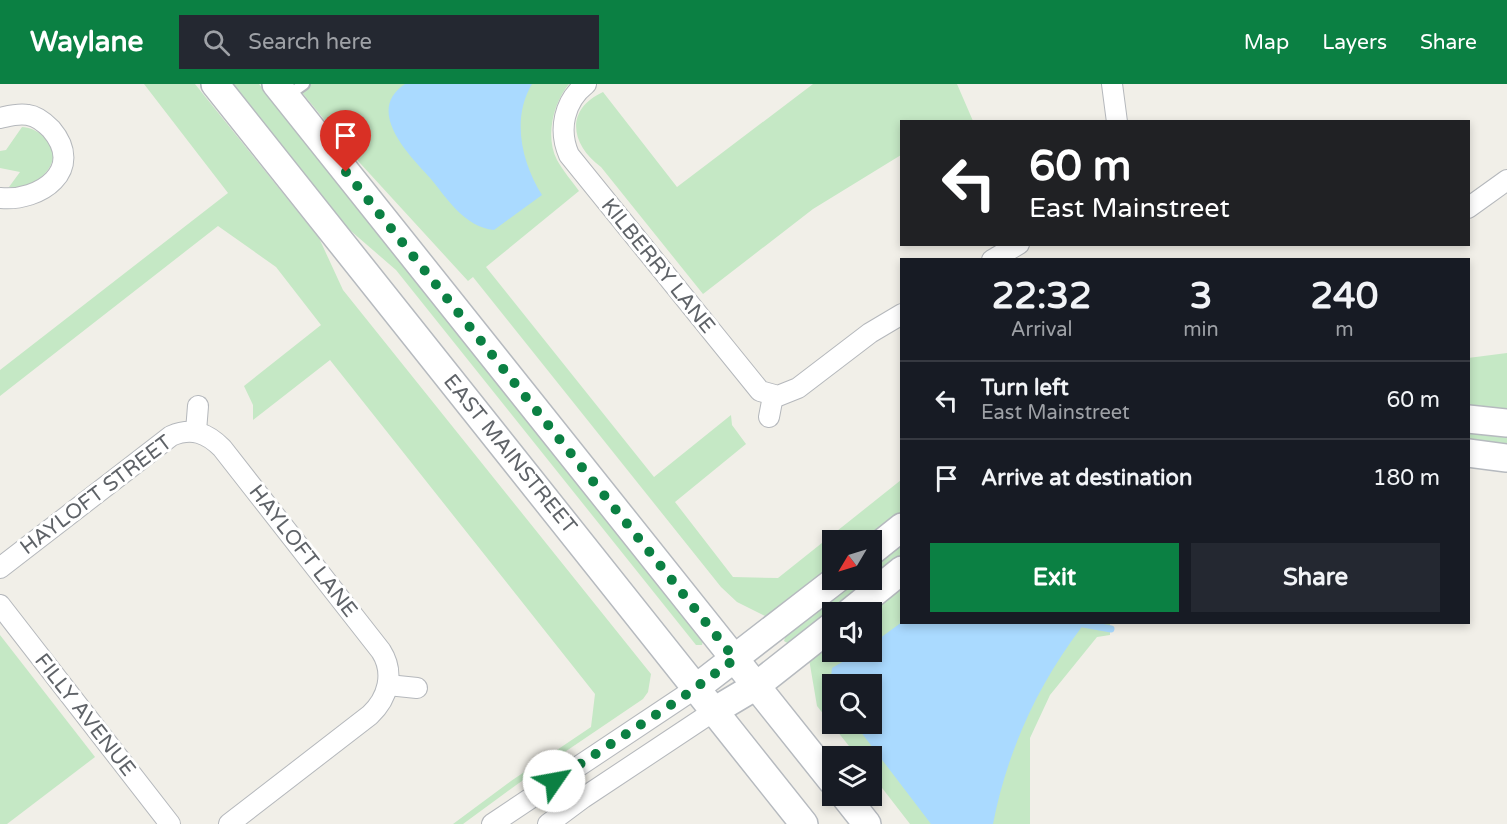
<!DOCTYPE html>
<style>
:root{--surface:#171b24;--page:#242831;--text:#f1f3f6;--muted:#9ea1a6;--line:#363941;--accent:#0b8043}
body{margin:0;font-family:"Varela Round",sans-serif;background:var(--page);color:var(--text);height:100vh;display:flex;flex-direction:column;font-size:22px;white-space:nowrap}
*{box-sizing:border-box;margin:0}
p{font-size:20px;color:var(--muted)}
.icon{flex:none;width:33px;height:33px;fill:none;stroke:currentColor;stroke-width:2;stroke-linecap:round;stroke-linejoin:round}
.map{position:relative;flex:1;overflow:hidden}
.details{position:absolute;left:900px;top:174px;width:570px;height:366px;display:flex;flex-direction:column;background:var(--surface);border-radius:0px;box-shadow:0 3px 9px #0003}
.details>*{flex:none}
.guide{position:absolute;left:900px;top:36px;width:570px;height:126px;border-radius:0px;box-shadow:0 3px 9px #0003;background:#202124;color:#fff;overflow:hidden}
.needle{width:39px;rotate:232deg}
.buttons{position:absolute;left:822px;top:446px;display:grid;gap:12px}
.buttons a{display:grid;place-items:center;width:60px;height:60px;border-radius:0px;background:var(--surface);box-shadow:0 3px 9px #0003;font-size:30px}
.pin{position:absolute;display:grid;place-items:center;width:51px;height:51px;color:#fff;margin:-62px -26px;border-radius:50% 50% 50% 0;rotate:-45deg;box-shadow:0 0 6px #0007}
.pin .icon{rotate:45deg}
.me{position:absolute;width:66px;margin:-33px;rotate:57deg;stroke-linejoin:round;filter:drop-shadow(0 0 4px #0008)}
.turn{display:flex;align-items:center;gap:21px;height:126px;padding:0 30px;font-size:27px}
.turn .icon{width:78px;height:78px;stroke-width:2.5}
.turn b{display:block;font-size:42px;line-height:51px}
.eta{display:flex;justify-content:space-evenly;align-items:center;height:102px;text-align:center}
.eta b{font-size:36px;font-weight:700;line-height:42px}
.action{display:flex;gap:12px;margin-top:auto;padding:12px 30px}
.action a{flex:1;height:69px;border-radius:0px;background:var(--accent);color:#fff;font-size:24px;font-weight:700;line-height:69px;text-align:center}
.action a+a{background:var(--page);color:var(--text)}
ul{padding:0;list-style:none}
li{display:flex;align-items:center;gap:18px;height:78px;padding:0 30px;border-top:2px solid var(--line)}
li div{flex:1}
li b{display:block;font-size:22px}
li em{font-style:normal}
header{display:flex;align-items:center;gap:36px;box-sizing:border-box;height:84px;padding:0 30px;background:var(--accent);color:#fff}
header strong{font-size:28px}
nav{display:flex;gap:33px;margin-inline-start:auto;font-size:21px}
.search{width:420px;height:54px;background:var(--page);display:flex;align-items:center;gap:15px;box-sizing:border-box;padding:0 21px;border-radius:0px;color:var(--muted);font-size:22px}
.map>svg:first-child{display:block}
</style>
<header>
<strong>Waylane</strong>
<div class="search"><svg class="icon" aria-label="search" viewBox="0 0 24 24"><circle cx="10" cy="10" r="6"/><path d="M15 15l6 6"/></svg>Search here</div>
<nav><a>Map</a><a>Layers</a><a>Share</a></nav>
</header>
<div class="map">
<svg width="1507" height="740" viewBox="0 0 1507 740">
<rect width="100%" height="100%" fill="#f1efe8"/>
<!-- green -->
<g fill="#c5e8c5" fill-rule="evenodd">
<path d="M144 0H195L319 154 343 206 651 590 648 608 643 615 519 699 463 740H453L511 697 591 643 595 610 330 276 253 336V321L244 302 321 241 276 183 218 142 0 312V286L228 109Z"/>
<path d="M232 0H259L703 557 702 561H696L396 186 344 141Z"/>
<path d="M295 0H569C553 19 545 53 557 76 563 87 572 97 579 107L486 183 654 393 731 331 732 341 746 360 675 418 733 493 778 494 901 396V430L869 456H832V485L769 534 737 518 721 503 473 193 468 197 359 78Z"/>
<path d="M813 0H957L973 37 902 38 901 71 813 125 703 210 601 83C571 61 564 26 603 8L677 103Z"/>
<path d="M22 43C36 43 55 58 53 74 50 92 26 107 9 103L20 88 0 84V67L6 66Z"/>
<path d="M1507 269V329L1469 324 1468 274Z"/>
<path d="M1468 346 1507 349V363L1469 359Z"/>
<path d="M901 456V474L789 560 784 557 787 548 853 495H872V480Z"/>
<path d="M901 502 902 538 1110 539V551L1097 553 1050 611 1030 654V740H910L872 691V672H857L817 622 809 575 832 557V567H872V528H868ZM832 600H872V639H832Z"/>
<path d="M0 551 95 673 7 740H0Z"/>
</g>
<!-- water -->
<g fill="#aadaff">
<path d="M405 0H532C511 35 522 79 542 111L494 146C465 143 448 116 431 95 410 72 364 27 405 0Z"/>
<path d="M902 538 1082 539 1081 544C1037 602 1007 668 993 740H931L854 639H872V600H832V606L830 603 832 584 861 567H872V560Z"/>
</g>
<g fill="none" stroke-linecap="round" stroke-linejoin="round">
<!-- stream -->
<path stroke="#aadaff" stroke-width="7" d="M1072 538 1111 545"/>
<!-- lane casing -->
<g stroke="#b5b8bc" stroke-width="14">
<path id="lane" d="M287 12 304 0"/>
</g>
<!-- street casing -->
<g stroke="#b5b8bc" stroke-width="22">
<g id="street">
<path d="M586 0C564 17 558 46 569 71L760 307 778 312 798 304 870 249 902 230"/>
<path d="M1112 0 1117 38"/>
<path d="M0 34C9 32 18 29 28 31 37 32 45 39 51 45 86 86 40 118 0 114"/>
<path d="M1468 124 1507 96"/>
<path d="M992 176 1019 160"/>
<path d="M769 333 773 312"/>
<path d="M196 347 198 322"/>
<path d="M0 484 171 352C192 343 207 349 222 364L381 567C395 589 388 614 370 631L229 740"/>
<path d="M0 521 170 740"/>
<path d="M388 601 417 604"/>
<path d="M492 740 696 604"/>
<path d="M548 740 583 714 714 627"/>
</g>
</g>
<!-- secondary casing -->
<g stroke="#b6babf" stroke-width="30">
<g id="secondary">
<path d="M215 0 804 740"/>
<path d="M276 0 832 697"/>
<path d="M1468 335 1507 339"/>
<path d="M1468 369 1507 374"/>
<path d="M872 467 902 443"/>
<path d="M850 528 902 486"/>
<path d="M696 604 837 495"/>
<path d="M714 627 756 602 832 542"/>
<path d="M844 711 867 740"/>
</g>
</g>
<!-- lane -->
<use href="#lane" stroke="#fff" stroke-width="10"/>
<!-- street -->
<use href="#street" stroke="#fff" stroke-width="20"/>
<!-- secondary -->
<use href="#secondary" stroke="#fff" stroke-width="27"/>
</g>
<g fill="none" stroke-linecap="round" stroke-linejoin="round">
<!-- route -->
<path stroke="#0b8043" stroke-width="10" stroke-dasharray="0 18" d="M346 88 735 575 680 615 554 697"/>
</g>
<g text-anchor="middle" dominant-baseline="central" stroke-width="6" stroke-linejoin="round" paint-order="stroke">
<!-- street labels -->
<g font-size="21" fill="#5f6368" stroke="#fff">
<text transform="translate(658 182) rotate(51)">KILBERRY LANE</text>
<text transform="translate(510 370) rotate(51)">EAST MAINSTREET</text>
<text transform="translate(96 411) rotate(-37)">HAYLOFT STREET</text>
<text transform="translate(303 467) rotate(52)">HAYLOFT LANE</text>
<text transform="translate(85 631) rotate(52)">FILLY AVENUE</text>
</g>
</g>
</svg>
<div class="buttons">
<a><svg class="needle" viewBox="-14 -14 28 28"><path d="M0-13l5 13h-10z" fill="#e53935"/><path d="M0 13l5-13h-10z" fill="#9ea1a6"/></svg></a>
<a><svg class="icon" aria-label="sound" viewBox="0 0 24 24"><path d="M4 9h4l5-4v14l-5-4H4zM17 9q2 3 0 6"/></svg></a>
<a><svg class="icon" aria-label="search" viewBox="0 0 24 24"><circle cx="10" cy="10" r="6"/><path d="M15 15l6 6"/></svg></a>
<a><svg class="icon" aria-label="layers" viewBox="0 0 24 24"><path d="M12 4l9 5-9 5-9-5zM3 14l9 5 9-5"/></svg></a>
</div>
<div class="pin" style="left:346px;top:88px;background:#d93025"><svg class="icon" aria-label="arrive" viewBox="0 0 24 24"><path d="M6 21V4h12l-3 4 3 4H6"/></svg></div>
<svg class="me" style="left:554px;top:697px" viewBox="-20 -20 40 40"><circle r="19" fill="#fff"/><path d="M0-13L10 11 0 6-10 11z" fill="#0b8043"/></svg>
<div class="guide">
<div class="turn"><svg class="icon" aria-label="left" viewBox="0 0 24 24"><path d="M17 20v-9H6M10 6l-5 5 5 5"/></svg><div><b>60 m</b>East Mainstreet</div></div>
</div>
<section class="details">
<div class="eta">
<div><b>22:32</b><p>Arrival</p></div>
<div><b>3</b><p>min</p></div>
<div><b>240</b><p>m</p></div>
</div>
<ul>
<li><svg class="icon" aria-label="left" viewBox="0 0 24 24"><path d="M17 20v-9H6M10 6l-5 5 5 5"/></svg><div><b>Turn left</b><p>East Mainstreet</p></div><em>60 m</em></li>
<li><svg class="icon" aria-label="arrive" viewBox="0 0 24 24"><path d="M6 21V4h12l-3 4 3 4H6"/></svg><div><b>Arrive at destination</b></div><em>180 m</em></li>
</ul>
<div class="action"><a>Exit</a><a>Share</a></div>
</section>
</div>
